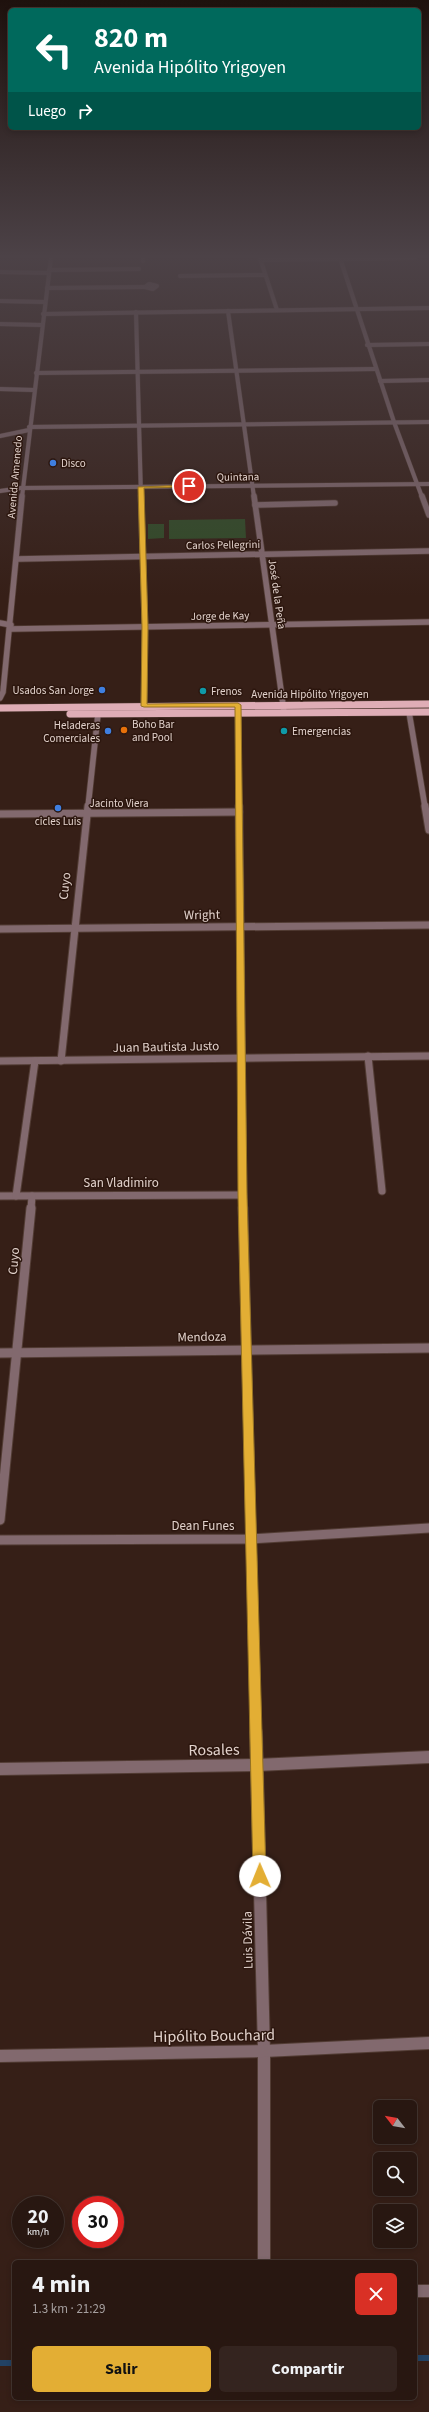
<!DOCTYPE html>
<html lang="es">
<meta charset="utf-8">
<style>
:root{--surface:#281711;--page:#34241f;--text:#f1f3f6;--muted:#a59f9f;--line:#443631;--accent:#e3ae34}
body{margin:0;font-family:"Source Sans 3",sans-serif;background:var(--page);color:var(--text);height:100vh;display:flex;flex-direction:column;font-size:15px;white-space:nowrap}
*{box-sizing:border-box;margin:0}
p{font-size:13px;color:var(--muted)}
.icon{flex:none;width:22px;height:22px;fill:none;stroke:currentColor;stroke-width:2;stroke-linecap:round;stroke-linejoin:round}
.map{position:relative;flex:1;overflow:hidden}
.sheet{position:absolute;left:12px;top:2260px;width:405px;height:140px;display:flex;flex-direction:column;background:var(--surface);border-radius:6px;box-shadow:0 2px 6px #0003,0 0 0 1px var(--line)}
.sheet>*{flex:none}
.hud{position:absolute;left:8px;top:8px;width:413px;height:122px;border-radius:6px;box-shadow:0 2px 6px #0003,0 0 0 1px var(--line);background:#00695c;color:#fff;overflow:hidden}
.needle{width:26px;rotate:301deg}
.buttons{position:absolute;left:373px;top:2100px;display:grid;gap:8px}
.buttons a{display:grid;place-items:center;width:44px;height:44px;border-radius:6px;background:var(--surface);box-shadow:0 2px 6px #0003,0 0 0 1px var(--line);font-size:20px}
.speed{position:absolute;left:12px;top:2196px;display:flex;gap:8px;font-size:20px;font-weight:700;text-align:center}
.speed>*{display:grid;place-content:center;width:52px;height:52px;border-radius:50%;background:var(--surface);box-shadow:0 2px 6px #0003,0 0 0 1px var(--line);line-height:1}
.speed small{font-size:10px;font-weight:400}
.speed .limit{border:6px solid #d22;background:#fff;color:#111}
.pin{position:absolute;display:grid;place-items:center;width:34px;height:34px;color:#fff;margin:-17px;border:2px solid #fff;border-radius:50%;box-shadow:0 1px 4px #0007}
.me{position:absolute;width:44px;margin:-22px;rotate:359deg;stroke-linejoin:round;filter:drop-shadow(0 0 3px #0008)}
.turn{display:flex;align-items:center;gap:14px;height:84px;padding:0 20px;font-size:18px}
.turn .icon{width:52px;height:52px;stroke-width:2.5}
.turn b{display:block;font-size:28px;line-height:34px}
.then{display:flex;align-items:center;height:38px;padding:0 20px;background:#0003;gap:8px;font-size:15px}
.round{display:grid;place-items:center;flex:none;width:42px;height:42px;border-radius:6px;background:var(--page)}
.summary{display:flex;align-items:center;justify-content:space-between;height:68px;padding:0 20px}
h1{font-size:24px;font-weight:700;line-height:30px}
.cta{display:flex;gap:8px;margin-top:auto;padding:8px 20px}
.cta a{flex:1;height:46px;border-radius:6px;background:var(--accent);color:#111;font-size:16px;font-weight:700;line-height:46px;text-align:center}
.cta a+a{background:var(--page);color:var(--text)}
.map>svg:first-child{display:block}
</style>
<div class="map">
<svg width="429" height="2412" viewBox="0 0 429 2412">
<rect width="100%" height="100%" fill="#361f17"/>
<!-- green -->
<g fill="#314b27">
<path d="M245 519 246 538 169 539V520Z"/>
<path d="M148 524H164V538L148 539Z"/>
</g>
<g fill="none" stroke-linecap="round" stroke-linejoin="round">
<!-- stream -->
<g stroke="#224264" stroke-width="6">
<path d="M415 2358H429"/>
<path d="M0 2363H14"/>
</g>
<!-- minor-far4 casing -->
<g stroke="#523c34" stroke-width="5">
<g id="minor-far4">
<path d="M143 258V261"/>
<path d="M260 258 277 310"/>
<path d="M340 258 394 422 422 497"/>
<path d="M261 260 415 258"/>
<path d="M49 270 139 269"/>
<path d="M0 272 49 273"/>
<path d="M180 276 264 275"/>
<path d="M149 284 157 286 153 289 145 287Z"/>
<path d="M47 288 144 287"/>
<path d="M0 301 45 302"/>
<path d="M228 311 254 497"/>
<path d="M136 312 141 497"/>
<path d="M43 314 429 308"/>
<path d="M0 324 42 325"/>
<path d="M367 345 429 344"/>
<path d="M36 373 376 369"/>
<path d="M380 381 429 380"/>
<path d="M0 389 34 390"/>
<path d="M29 427 429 422"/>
<path d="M0 436 29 430"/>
<path d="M0 491 21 488 429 484"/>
</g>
</g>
<!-- minor-far3 casing -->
<g stroke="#523c34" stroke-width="7">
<g id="minor-far3">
<path d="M141 496 145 627 144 705"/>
<path d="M254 496 284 712"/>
<path d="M422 496 429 515"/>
<path d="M255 505 335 503"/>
<path d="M17 559 429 551"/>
<path d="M0 623 11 625"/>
<path d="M10 629 429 622"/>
<path d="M238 706 239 807"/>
<path d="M409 712 425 807"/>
<path d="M88 807 98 714"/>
</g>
</g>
<!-- minor-far2 casing -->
<g stroke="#523c34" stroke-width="9">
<g id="minor-far2">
<path d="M239 806 243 1209"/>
<path d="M425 806 429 830"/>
<path d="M0 814 239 812"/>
<path d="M0 929 429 925"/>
<path d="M368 1056 382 1191"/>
<path d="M0 1061 429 1056"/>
<path d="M61 1061 88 806"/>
<path d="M0 1196 243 1195"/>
<path d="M16 1196 35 1061"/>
<path d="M31 1209 32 1196"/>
</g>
</g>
<!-- minor-far1 casing -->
<g stroke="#523c34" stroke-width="11">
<g id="minor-far1">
<path d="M243 1208 256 1733"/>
<path d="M0 1353 429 1348"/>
<path d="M0 1520 31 1208"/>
<path d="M0 1540 250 1539 429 1528"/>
</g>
</g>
<!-- minor casing -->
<g stroke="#523c34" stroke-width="14">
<g id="minor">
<path d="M256 1732 264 2051V2262"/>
<path d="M0 1769 257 1765 429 1757"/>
<path d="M0 2056 264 2051 429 2043"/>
<path d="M415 2291H429"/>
</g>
</g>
<!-- tertiary-far1 casing -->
<g stroke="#523c34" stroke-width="5">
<path id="tertiary-far1" d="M22 497 51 258"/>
</g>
<!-- tertiary casing -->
<g stroke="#523c34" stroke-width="7">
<path id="tertiary" d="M0 698 3 692 22 496"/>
</g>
<!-- primary casing -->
<g stroke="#523c34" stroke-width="8">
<g id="primary">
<path d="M0 708 429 704"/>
<path d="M70 714 429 712"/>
</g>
</g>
<!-- minor-far4 -->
<use href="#minor-far4" stroke="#82696e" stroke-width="4"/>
<!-- minor-far3 -->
<use href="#minor-far3" stroke="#82696e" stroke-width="5.5"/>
<!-- minor-far2 -->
<use href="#minor-far2" stroke="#82696e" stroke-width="7"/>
<!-- minor-far1 -->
<use href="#minor-far1" stroke="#82696e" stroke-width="9"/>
<!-- minor -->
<use href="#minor" stroke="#82696e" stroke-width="12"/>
<!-- tertiary-far1 -->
<use href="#tertiary-far1" stroke="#82696e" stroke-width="4"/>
<!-- tertiary -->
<use href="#tertiary" stroke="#82696e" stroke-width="5.5"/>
<!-- primary -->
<use href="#primary" stroke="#dfadb6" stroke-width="7"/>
</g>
<!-- sky -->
<linearGradient id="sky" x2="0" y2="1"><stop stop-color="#1e110d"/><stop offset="0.43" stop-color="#4c4247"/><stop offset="1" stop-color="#4c4247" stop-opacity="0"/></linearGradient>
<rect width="429" height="596" fill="url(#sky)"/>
<!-- route -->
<path fill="#e3ae34" stroke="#947122" d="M189 485 191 487 144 488 148 627 147 704 238 703 241 705 247 1195 266 1876 264 1881 260 1882 255 1881 253 1876 238 1195 235 707H144L141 706 142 627 138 487Z"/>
<!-- markers -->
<g fill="#3f7fe0" stroke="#2c160e" stroke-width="1.5">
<circle cx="53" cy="463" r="4"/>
<circle cx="102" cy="690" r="4"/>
<circle cx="108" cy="731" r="4"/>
<circle cx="58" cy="808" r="4"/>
</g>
<g fill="#0f9aa8" stroke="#2c160e" stroke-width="1.5">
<circle cx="203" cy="691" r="4"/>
<circle cx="284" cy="731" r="4"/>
</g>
<circle fill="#e8710a" stroke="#2c160e" stroke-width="1.5" cx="124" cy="730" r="4"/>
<g text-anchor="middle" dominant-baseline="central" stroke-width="3" stroke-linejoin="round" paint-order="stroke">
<!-- far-poi labels -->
<g font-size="11" fill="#e2d2cc" stroke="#2c160e" text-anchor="start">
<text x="61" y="463">Disco</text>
<text x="94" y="690" text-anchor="end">Usados San Jorge</text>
<text x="211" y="691">Frenos</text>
<text x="132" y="724">Boho Bar<tspan x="132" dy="13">and Pool</tspan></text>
<text x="100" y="725" text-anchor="end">Heladeras<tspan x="100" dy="13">Comerciales</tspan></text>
<text x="292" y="731">Emergencias</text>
<text x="58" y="821" text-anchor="middle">cicles Luis</text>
</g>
<!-- far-street labels -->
<g font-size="11" fill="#e2d2cc" stroke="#2c160e">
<text transform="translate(15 477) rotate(-85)">Avenida Amenedo</text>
<text transform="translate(238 477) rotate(-1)">Quintana</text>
<text transform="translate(223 545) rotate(-1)">Carlos Pellegrini</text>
<text transform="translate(277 594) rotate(82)">José de la Peña</text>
<text transform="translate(220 616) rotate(-1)">Jorge de Kay</text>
<text x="310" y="694">Avenida Hipólito Yrigoyen</text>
<text x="119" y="803">Jacinto Viera</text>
</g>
<!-- street labels -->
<g font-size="13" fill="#e2d2cc" stroke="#2c160e">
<text transform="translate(65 886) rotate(-84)">Cuyo</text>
<text transform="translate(202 915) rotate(-1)">Wright</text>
<text transform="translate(166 1047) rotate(-1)">Juan Bautista Justo</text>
<text x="121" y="1183">San Vladimiro</text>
<text transform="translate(14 1261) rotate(-85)">Cuyo</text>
<text transform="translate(202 1337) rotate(-1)">Mendoza</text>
<text x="203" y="1526">Dean Funes</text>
<text transform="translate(248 1940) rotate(-91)">Luis Dávila</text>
</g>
<!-- near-street labels -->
<g font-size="16" fill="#e2d2cc" stroke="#2c160e">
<text transform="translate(214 1750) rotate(-1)">Rosales</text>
<text transform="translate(214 2036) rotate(-1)">Hipólito Bouchard</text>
</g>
</g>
</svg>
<div class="buttons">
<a><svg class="needle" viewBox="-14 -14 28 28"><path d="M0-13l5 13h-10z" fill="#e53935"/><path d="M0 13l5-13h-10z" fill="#a59f9f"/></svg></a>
<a><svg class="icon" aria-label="search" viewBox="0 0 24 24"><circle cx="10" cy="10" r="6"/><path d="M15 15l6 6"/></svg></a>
<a><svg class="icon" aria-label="layers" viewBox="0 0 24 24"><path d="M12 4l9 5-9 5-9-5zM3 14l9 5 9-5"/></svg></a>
</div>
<div class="speed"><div>20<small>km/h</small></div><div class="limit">30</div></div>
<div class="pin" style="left:189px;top:486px;background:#d93025"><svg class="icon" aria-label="arrive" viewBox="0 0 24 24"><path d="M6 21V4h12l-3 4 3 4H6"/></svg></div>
<svg class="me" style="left:260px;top:1876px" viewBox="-20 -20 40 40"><circle r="19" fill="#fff"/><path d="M0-13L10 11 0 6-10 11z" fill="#e3ae34"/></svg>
<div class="hud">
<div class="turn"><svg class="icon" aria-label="left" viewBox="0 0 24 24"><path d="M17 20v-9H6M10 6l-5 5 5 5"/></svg><div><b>820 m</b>Avenida Hipólito Yrigoyen</div></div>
<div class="then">Luego<svg class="icon" aria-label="right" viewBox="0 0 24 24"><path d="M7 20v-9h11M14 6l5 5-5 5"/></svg></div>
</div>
<section class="sheet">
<div class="summary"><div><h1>4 min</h1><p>1.3 km · 21:29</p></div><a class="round" style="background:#d93025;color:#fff"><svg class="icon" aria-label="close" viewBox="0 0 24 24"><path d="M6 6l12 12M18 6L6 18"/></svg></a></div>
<div class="cta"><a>Salir</a><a>Compartir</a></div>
</section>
</div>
